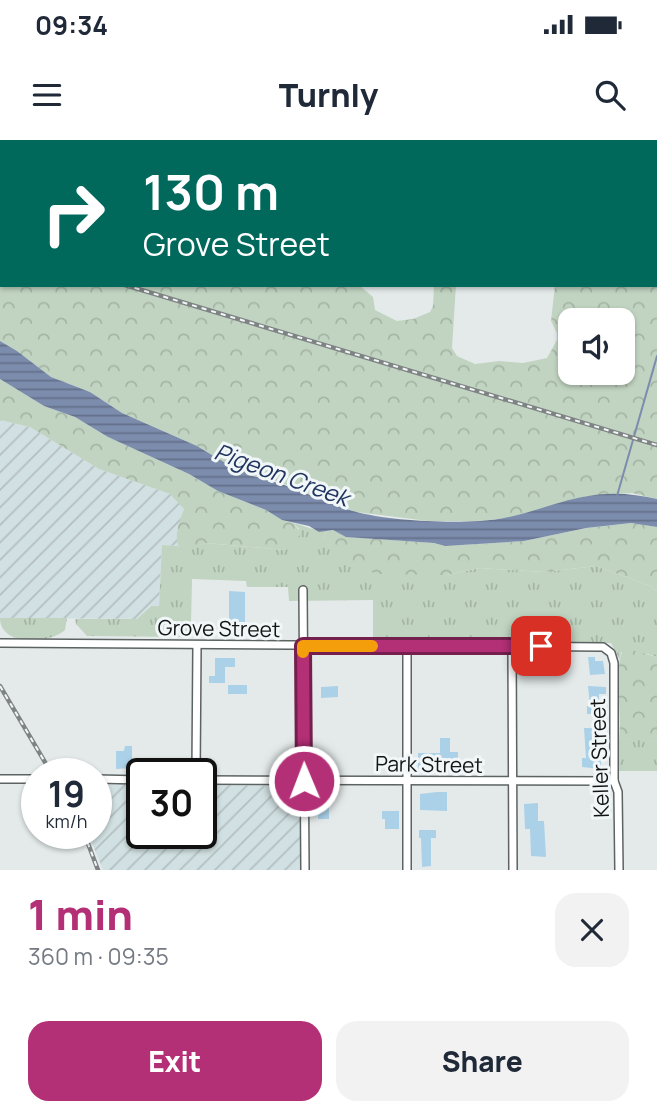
<!DOCTYPE html>
<meta charset="utf-8">
<style>
:root{--surface:#fff;--page:#f2f2f3;--text:#1f2937;--muted:#747a83;--accent:#b32f76}
body{margin:0;font-family:Manrope,sans-serif;background:var(--page);color:var(--text);height:100vh;display:flex;flex-direction:column;font-size:26px;white-space:nowrap}
*{box-sizing:border-box;margin:0}
p{font-size:23px;color:var(--muted)}
.icon{flex:none;width:38px;height:38px;fill:none;stroke:currentColor;stroke-width:2;stroke-linecap:round;stroke-linejoin:round}
.map{position:relative;height:730px;overflow:hidden}
.side{display:flex;flex-direction:column;background:var(--surface);flex:1}
.side>*{flex:none}
.top-card{position:absolute;left:0px;top:0px;width:658px;height:147px;box-shadow:0 2px 5px #0004;background:#00695c;color:#fff;overflow:hidden}
.tools{position:absolute;left:558px;top:168px;display:grid;gap:14px}
.tools a{display:grid;place-items:center;width:77px;height:77px;border-radius:14px;background:var(--surface);box-shadow:0 2px 5px #0004;font-size:35px}
.speed{position:absolute;left:21px;top:618px;display:flex;gap:14px;font-size:35px;font-weight:700;text-align:center}
.speed>*{display:grid;place-content:center;width:91px;height:91px;border-radius:50%;background:var(--surface);box-shadow:0 2px 5px #0004;line-height:1}
.speed small{font-size:18px;font-weight:400}
.speed .limit{border:4px solid #111;border-radius:10px;background:#fff;color:#111}
.pin{position:absolute;display:grid;place-items:center;width:60px;height:60px;color:#fff;margin:-30px;border-radius:14px;box-shadow:0 4px 10px #0006}
.me{position:absolute;width:77px;margin:-38px;rotate:359deg;stroke-linejoin:round;filter:drop-shadow(0 0 5px #0008)}
.turn{display:flex;align-items:center;gap:24px;height:147px;padding:0 28px;font-size:32px}
.turn .icon{width:91px;height:91px;stroke-width:2.5}
.turn b{display:block;font-size:49px;line-height:60px}
.round{display:grid;place-items:center;flex:none;width:74px;height:74px;border-radius:21px;background:var(--page)}
.headline{display:flex;align-items:center;justify-content:space-between;height:119px;padding:0 28px}
h1{font-size:42px;font-weight:800;line-height:52px;color:var(--accent)}
.action{display:flex;gap:14px;margin-top:auto;padding:14px 28px}
.action a{flex:1;height:80px;border-radius:21px;background:var(--accent);color:#fff;font-size:28px;font-weight:800;line-height:80px;text-align:center}
.action a+a{background:var(--page);color:var(--text)}
.status{display:flex;justify-content:space-between;align-items:center;height:49px;padding:0 35px;background:var(--surface);direction:ltr}
.status svg{height:19px;fill:currentColor}
header{display:flex;justify-content:space-between;align-items:center;height:91px;padding:0 28px;background:var(--surface);font-size:32px;font-weight:800}
.map>svg:first-child{display:block}
</style>
<div class="status"><b>09:34</b><svg viewBox="0 0 49 12"><path d="M0 12V9h3v3zM5 12V6h3v6zM10 12V3h3v9zM15 12V0h3v12zM26 1h20v11H26zM47 4h2v5h-2z"/></svg></div>
<header><svg class="icon" aria-label="menu" viewBox="0 0 24 24"><path d="M4 6h16M4 12h16M4 18h16"/></svg>Turnly<svg class="icon" aria-label="search" viewBox="0 0 24 24"><circle cx="10" cy="10" r="6"/><path d="M15 15l6 6"/></svg></header>
<div class="map">
<svg width="657" height="730" viewBox="0 0 657 730">
<defs>
<pattern id="industrial-furrows" width="10" height="10" patternUnits="userSpaceOnUse" patternTransform="scale(1.75)"><rect width="10" height="10" fill="#d1e0e2"/><path d="M-1 1l2-2M0 10L10 0M9 11l2-2" fill="none" stroke="#b3bfc1"/></pattern>
<pattern id="grass-tufts" width="24" height="20" patternUnits="userSpaceOnUse" patternTransform="scale(1.75)"><rect width="24" height="20" fill="#c1d4c1"/><path d="M3 7l-1-3M5 7V3M7 7l1-3M15 17l-1-3M17 17v-4M19 17l1-3" fill="none" stroke="#a5b5a5"/></pattern>
<pattern id="forest-crowns" width="20" height="18" patternUnits="userSpaceOnUse" patternTransform="scale(1.75)"><rect width="20" height="18" fill="#c1d4c1"/><path d="M2 6a3 3 0 1 1 6 0M12 15a3 3 0 1 1 6 0" fill="none" stroke="#a5b5a5"/></pattern>
<pattern id="water-rules" width="6" height="5" patternUnits="userSpaceOnUse" patternTransform="scale(1.75)"><rect width="6" height="5" fill="#7c8cac"/><path d="M0 2.5h6" fill="none" stroke="#64718b"/></pattern>
</defs>
<rect width="100%" height="100%" fill="#e4eaea"/>
<!-- industrial -->
<g fill="url(#industrial-furrows)">
<path d="M0 280 30 287 99 329 170 354 178 361 184 369 177 391 178 406 162 405 159 466H150L137 479 0 478Z"/>
<path d="M96 645H142V693H201V645L300 646 301 730H103L88 693H96Z"/>
</g>
<!-- grass -->
<g fill="url(#grass-tufts)">
<path d="M293 383C304 385 316 392 327 391L324 398 447 435 480 428 544 432 596 426 651 446 657 452V517L648 514 621 512 620 520 611 503 373 501V460L289 461 288 447H247L246 441 192 439 191 485 186 497 87 496 76 484 75 479H137L151 466H159L162 405 178 406 181 410 206 403 285 410 299 389Z"/>
<path d="M0 478H67L65 490C50 504 0 507 0 478Z"/>
<path d="M643 597 657 602V631H619V599Z"/>
</g>
<!-- forest -->
<g fill="url(#forest-crowns)" fill-rule="evenodd">
<path d="M0 0 15 2H2V145H359L373 157 375 170 397 181 413 179 430 172 433 166 434 145H456L452 208 457 216 475 224 499 221 523 223 547 218 557 200V193L551 181 555 145H656V2H609L657 0V359L632 353 587 356 518 377 480 381H428L356 372 268 338 247 335 232 327 197 306 122 273 90 252 51 237 17 211 0 201ZM570 180H623V233H570Z"/>
<path d="M0 239 44 266 75 277 108 297 189 334 218 351 266 370 282 380 293 383 301 393 291 407 285 410 206 403 187 410H180C173 397 179 383 184 369L170 354 99 329 30 287 0 280Z"/>
<path d="M631 383 657 387V452L651 446 596 426 544 432 480 428 447 435 378 434 351 426 333 416 324 398 327 391 333 390 347 397 434 403 445 406 524 401 586 388Z"/>
<path d="M624 508 657 517V602L643 598 619 599C623 572 612 530 624 508Z"/>
</g>
<!-- water -->
<path fill="url(#water-rules)" d="M0 201 17 211 51 237 90 252 122 273 197 306 232 327H242L247 335C284 341 317 360 353 371 388 381 443 383 480 381 521 379 551 362 588 356 612 352 634 354 657 359V387L631 383 586 388 524 401 445 406 434 403 346 397 333 390 319 392 309 386 282 380 266 370 218 351 189 334 108 297 75 277 44 266 0 239Z"/>
<g fill="none" stroke-linecap="round" stroke-linejoin="round">
<!-- stream -->
<path stroke="#7c8cac" stroke-width="2" d="M617 356 657 216"/>
</g>
<!-- building -->
<g fill="#abd1e8">
<path d="M229 451 245 452V482H229Z"/>
<path d="M588 517H595V521H603L605 534 590 535Z"/>
<path d="M215 518H235V527H225V543H209V536H215Z"/>
<rect x="228" y="545" width="19" height="9"/>
<path d="M338 546V557L321 558V547Z"/>
<path d="M588 546 606 547V554H599V566H604V574H587V566H590Z"/>
<path d="M584 588H601V629L582 627V618H586Z"/>
<path d="M440 598H450V612H458V632H418V613H440Z"/>
<path d="M125 606H132V628L116 629V611H124Z"/>
<rect x="318" y="651" width="11" height="28"/>
<path d="M437 652H447V671L420 670V654Z"/>
<path d="M538 663V681H544L546 717 531 716 530 689H525L524 664Z"/>
<path d="M382 671H399V689H385V679H382Z"/>
<path d="M419 690H436V698H431V726L422 727 421 698H419Z"/>
</g>
<g fill="none" stroke-linecap="round" stroke-linejoin="round">
<!-- minor casing -->
<g stroke="#5d6262" stroke-width="10">
<g id="minor">
<path d="M518 0 521 2"/>
<path d="M656 57H657"/>
<path d="M303 450 305 730"/>
<path d="M0 503 603 507 611 513 614 523V641L618 652 619 730"/>
<path d="M407 506V730"/>
<path d="M512 507 513 730"/>
<path d="M196 634 197 505"/>
<path d="M0 639H37"/>
<path d="M96 639 142 640"/>
<path d="M201 640 614 641"/>
</g>
</g>
<!-- minor -->
<use href="#minor" stroke="#fff" stroke-width="7"/>
<!-- rail casing -->
<g stroke="#7f8383" stroke-width="4.5">
<g id="rail">
<path d="M0 107H2"/>
<path d="M125 145 657 305"/>
<path d="M0 546 52 634"/>
<path d="M84 693 98 730"/>
</g>
</g>
<!-- rail -->
<use href="#rail" stroke="#f1f7f8" stroke-width="2" stroke-dasharray="5" stroke-linecap="butt"/>
</g>
<g fill="none" stroke-linecap="round" stroke-linejoin="round">
<!-- route casing -->
<g stroke="#741f4d" stroke-width="18">
<path id="route" d="M304 641 303 506H541"/>
</g>
<!-- route -->
<use href="#route" stroke="#b32f76" stroke-width="12"/>
<!-- slow -->
<path stroke="#f59e0b" stroke-width="12" d="M303 512V506H372"/>
</g>
<g text-anchor="middle" dominant-baseline="central" stroke-width="6" stroke-linejoin="round" paint-order="stroke">
<!-- street labels -->
<g font-size="21" fill="#131515" stroke="#f1f7f8">
<text transform="translate(219 488) rotate(1)">Grove Street</text>
<text transform="translate(599 618) rotate(-92)">Keller Street</text>
<text transform="translate(429 624) rotate(1)">Park Street</text>
</g>
<!-- water labels -->
<g font-size="23" font-style="italic" fill="#203460" stroke="#f1f7f8">
<text transform="translate(282 334) rotate(20)">Pigeon Creek</text>
</g>
</g>
</svg>
<div class="tools">
<a><svg class="icon" aria-label="sound" viewBox="0 0 24 24"><path d="M4 9h4l5-4v14l-5-4H4zM17 9q2 3 0 6"/></svg></a>
</div>
<div class="speed"><div>19<small>km/h</small></div><div class="limit">30</div></div>
<div class="pin" style="left:541px;top:506px;background:#d93025"><svg class="icon" aria-label="arrive" viewBox="0 0 24 24"><path d="M6 21V4h12l-3 4 3 4H6"/></svg></div>
<svg class="me" style="left:304px;top:641px" viewBox="-20 -20 40 40"><circle r="17" fill="#b32f76" stroke="#fff" stroke-width="3"/><path d="M0-11L8 9 0 5-8 9z" fill="#fff"/></svg>
<div class="top-card">
<div class="turn"><svg class="icon" aria-label="right" viewBox="0 0 24 24"><path d="M7 20v-9h11M14 6l5 5-5 5"/></svg><div><b>130 m</b>Grove Street</div></div>
</div>
</div>
<section class="side">
<div class="headline"><div><h1>1 min</h1><p>360 m · 09:35</p></div><a class="round"><svg class="icon" aria-label="close" viewBox="0 0 24 24"><path d="M6 6l12 12M18 6L6 18"/></svg></a></div>
<div class="action"><a>Exit</a><a>Share</a></div>
</section>
